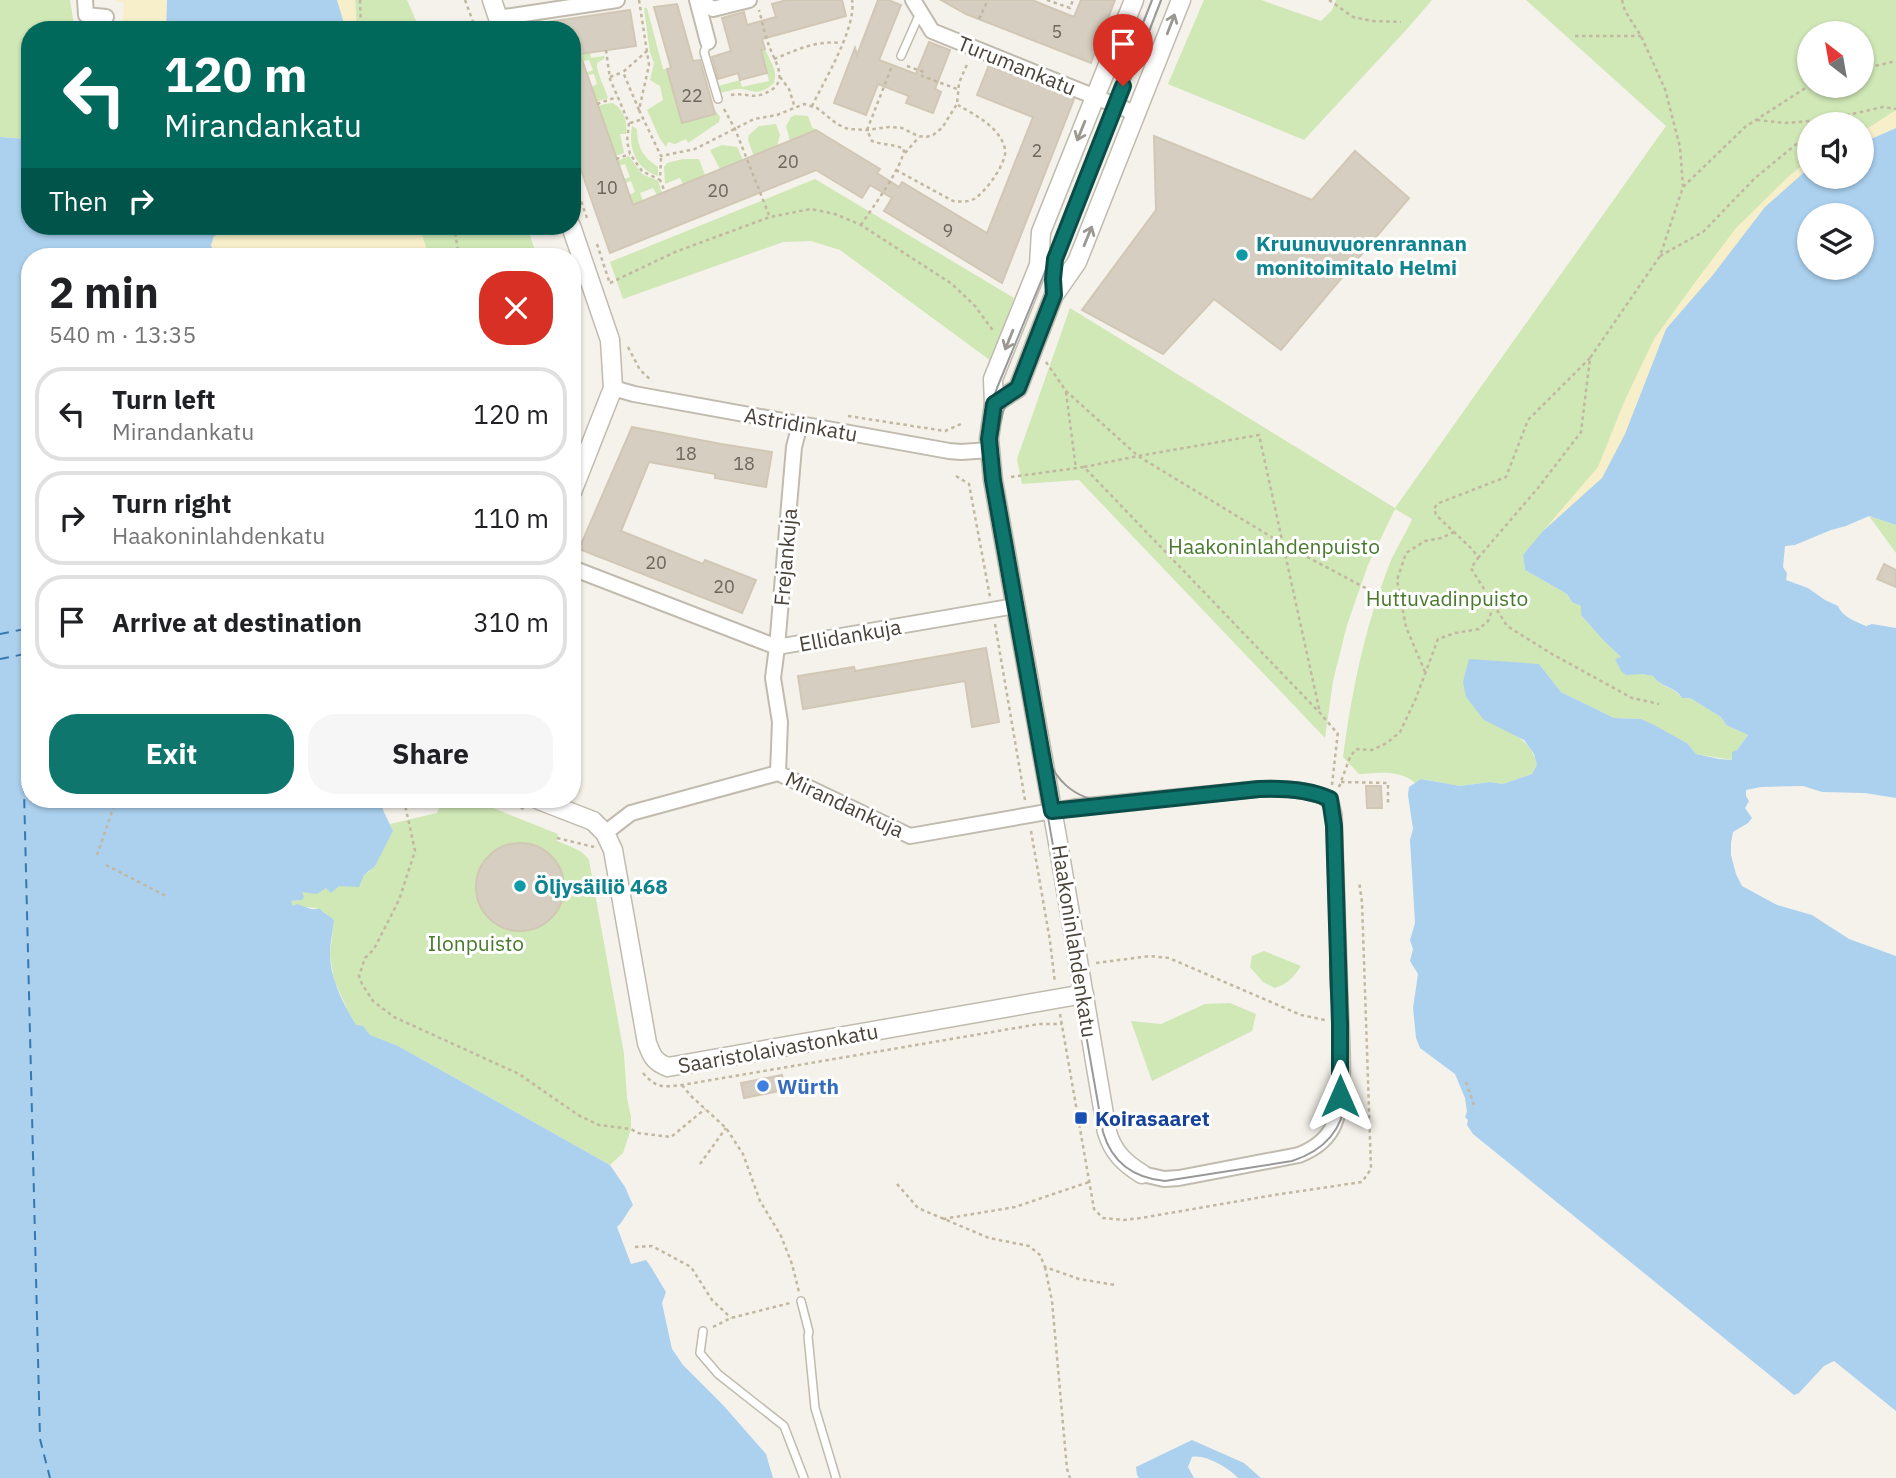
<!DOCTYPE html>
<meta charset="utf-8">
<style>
:root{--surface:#fff;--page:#f6f6f6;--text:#202124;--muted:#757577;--line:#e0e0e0;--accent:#0f766e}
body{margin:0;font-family:"IBM Plex Sans",sans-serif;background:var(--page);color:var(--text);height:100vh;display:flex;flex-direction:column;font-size:26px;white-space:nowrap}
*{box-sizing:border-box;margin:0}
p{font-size:23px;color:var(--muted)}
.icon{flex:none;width:38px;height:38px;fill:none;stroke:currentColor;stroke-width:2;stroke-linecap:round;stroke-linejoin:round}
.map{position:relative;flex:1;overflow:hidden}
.side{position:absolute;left:21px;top:248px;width:560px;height:560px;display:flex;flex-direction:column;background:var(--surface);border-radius:28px;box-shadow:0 2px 5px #0004}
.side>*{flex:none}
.hud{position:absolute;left:21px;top:21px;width:560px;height:214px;border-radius:28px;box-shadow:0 2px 5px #0004;background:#00695c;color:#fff;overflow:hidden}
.needle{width:46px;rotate:329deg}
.fabs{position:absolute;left:1797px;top:21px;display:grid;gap:14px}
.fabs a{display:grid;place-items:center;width:77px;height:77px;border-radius:50%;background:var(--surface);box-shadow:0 2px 5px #0004;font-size:35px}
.pin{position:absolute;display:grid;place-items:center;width:60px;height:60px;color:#fff;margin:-72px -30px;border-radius:50% 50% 50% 0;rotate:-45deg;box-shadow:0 0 7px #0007}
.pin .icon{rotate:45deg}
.me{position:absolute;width:77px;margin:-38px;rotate:0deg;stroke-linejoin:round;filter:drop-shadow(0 0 5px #0008)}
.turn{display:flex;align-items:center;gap:24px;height:147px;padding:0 28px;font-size:32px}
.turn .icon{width:91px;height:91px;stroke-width:2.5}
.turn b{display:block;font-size:49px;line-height:60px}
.then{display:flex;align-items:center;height:66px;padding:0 28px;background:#0003;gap:14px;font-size:26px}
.round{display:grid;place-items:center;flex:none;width:74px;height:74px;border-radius:28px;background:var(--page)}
.head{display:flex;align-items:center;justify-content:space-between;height:119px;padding:0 28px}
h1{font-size:42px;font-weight:800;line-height:52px}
.primary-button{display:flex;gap:14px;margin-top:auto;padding:14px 28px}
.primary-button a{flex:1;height:80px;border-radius:28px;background:var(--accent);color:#fff;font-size:28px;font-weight:800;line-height:80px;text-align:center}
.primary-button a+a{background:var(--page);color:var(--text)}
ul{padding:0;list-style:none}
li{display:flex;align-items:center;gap:21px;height:94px;margin:0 14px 10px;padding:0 14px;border:4px solid var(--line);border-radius:28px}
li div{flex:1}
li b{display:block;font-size:26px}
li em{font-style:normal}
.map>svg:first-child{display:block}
</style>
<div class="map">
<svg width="1896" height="1478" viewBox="0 0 1896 1478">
<rect width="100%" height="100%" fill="#f5f2eb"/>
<!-- green -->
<g fill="#d0e7b6" fill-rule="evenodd">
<path d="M0 0H70L75 30H30V135L27 139 0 137Z"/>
<path d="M355 0H407L420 30H357Z"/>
<path d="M1204 0H1261L1321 21 1332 10 1336 0H1432L1407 29 1304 140 1168 84Z"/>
<path d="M1526 0H1896V164L1813 202 1729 328 1523 555 1525 570 1567 594 1572 602 1581 606V615L1604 641 1622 658 1616 659 1642 674 1653 676C1661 688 1674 687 1682 698H1690L1721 717 1726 725 1748 735 1737 750 1732 760 1696 754 1687 743 1641 719 1614 718 1561 692 1539 664 1484 720C1507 730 1531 738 1537 765L1532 774 1503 784 1490 782 1460 786 1422 779 1416 784C1401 769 1378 773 1359 774L1343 757C1352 690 1364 631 1388 568 1394 551 1405 536 1412 519L1395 509 1368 565 1347 625 1333 681 1325 738 1079 480 1022 484 1017 459 1070 308 1395 508 1666 126ZM1810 33H1862V86H1810ZM1810 124H1862V177H1810Z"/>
<path d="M644 8H647L663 69H667L682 123 714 115 712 106 720 117 719 122 688 143 686 139 675 144 668 142 666 147 660 139 647 110 663 100 660 86 650 80 654 63 650 53Z"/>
<path d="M765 49C770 62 778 69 774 83 756 99 754 88 736 89 731 90 725 92 719 93L718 86 740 80 742 87 769 81 761 50Z"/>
<path d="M590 52 591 58 604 56 605 58 597 63C596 72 605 88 608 98L596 102 591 87 597 84 594 74 587 75 586 73 593 70 589 60 582 61 580 53Z"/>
<path d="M613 103C624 110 628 122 626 134H620L624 153 615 156 598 106 605 104Z"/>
<path d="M795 115 808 116 812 127 816 130 790 141 786 126 791 117Z"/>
<path d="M776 124 780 135 777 146 755 155 753 154 748 140 749 135 759 126Z"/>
<path d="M632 126 637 129C637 147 643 157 658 167V176C636 169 628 148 632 126Z"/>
<path d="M722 145 737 147 743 160 720 169 710 150Z"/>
<path d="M629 156 642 174 658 181 662 193 657 195 653 188 640 193 643 201 633 205 629 195 635 192 631 181 625 183 624 179 630 177 625 164 619 166 617 161Z"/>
<path d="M683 159H699L705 175 683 184 680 178 665 184 664 167 667 163Z"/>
<path d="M815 179 1014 298 991 361 840 250 811 241 783 242 623 299 610 262Z"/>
<path d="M419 226H527L537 257H427L428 254Z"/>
<path d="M1869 516 1896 525V553Z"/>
<path d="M572 722 574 725 580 792 572 789Z"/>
<path d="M442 800H473L558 834 557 841C568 846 582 849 589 860L624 1054 627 1098 631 1117V1129L623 1153 610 1165 398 1046 369 1035 356 1025 349 1013 334 980 330 954 334 920 316 908 293 906 290 901 302 900 303 896 301 892 339 886 369 872 393 831 390 824 437 813Z"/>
<path d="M1264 951 1301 966C1294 977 1287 984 1275 988L1263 982 1250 967 1252 956Z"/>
<path d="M1230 1003 1256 1014 1252 1031 1152 1081 1131 1021 1161 1024 1205 1004Z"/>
</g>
<!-- sand -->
<g fill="#f7efca">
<path d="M113 0H167L166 30H122L124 3Z"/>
<path d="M337 0H355L357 30H346Z"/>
<path d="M1896 110V181L1810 215 1669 452 1543 531 1598 467 1624 402 1654 339 1693 285 1736 228 1789 176 1809 160 1810 177H1862V132Z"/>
<path d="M244 226H419L428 254 427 257H318L309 254 300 257H215L211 245 214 236Z"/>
</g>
<!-- water -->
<g fill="#abd1ef" fill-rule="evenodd">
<path d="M167 0H337L346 30H166Z"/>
<path d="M1896 128V525L1869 516 1846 526 1831 530 1795 545 1785 546 1783 567 1787 573 1786 580 1808 588 1825 600 1838 606C1842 617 1855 621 1866 626L1872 624 1896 628V798L1865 793 1822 792 1803 786 1761 787 1746 790V796L1749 801 1745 808 1752 818 1748 823 1733 832 1731 843V855L1736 874 1742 886 1777 905 1812 915 1849 939 1896 956V1411L1834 1361 1824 1366 1799 1393 1794 1395 1473 1134 1467 1125 1468 1120 1465 1117 1467 1112 1465 1098 1455 1074 1420 1048 1416 1038 1413 1008 1418 974 1410 961 1413 949 1410 940 1415 923 1410 840 1413 829 1408 795 1409 787 1421 779 1460 786 1490 782 1503 784 1532 774 1537 765 1534 754 1524 740 1484 720 1466 697 1463 682 1469 659 1539 664 1561 692 1614 718 1641 719 1654 725 1687 743 1696 754 1719 759 1732 760V752L1737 750 1748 735 1726 725 1721 717 1690 698H1682C1675 686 1661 688 1653 676L1642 674 1626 675 1621 671 1615 659 1621 657 1604 641 1581 615V606L1572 602 1567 594 1525 570 1523 555 1543 531 1602 478 1625 434 1666 329 1712 276 1765 207 1809 168 1810 177H1862V143ZM1810 215H1862V268H1810Z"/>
<path d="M30 135V226H243L214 236 211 245 215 257H30V800H382L383 810 393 831 375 866 364 875 359 887 339 886 331 893 326 888 317 894 302 892 304 897 302 900 291 901 293 906 297 904 311 909H320C324 914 329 915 334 920 333 931 330 942 330 953 330 979 343 1003 356 1025L363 1026 370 1035 398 1046 610 1165 625 1187 633 1205C627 1212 623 1222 617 1227L631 1264 646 1260 651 1267 666 1292 662 1303 672 1349 683 1365 723 1405 766 1454 773 1478H0V137L26 139Z"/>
<path d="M1192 1440 1244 1463 1261 1478H1238C1229 1468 1205 1454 1192 1457L1188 1467 1194 1478H1139L1137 1475 1136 1467Z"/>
</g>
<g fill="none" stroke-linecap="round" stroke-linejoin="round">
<!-- ferry -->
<g stroke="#3579b3" stroke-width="2" stroke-dasharray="9 7" stroke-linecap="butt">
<path d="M0 634 30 628"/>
<path d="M0 659 30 653"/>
<path d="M30 737 23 750 40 1439 50 1478"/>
</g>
</g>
<!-- building -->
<g fill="#d6cfc1" stroke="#d1c7b4" stroke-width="2">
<path d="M787 0H842L846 16 762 39 765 49 761 50 767 73 740 80 738 73 718 79 712 57 731 51 722 18 744 12 747 25 776 17 772 4Z"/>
<path d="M878 0H888L901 5 879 60 916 74 929 42 950 50 935 89 941 92 933 113 906 103 909 96 878 84 866 115 834 103 855 48 857 55Z"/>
<path d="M941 0H1032L1074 17 1081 0H1115L1091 63 966 14Z"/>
<path d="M677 4 693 61 700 60 715 114 682 123 667 69 671 68 654 7Z"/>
<path d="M630 10 636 46 580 54 633 205 816 130 880 169 877 173 899 187 902 182 987 233 1033 117 977 95 989 65 1074 99 1002 283 884 211 892 198 870 185 862 198 816 170 610 253 572 144V30H547V22Z"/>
<path d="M1154 136 1312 200 1355 151 1409 198 1281 350 1214 299 1163 354 1082 310 1156 210Z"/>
<path d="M632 427 721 444 772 452 766 487 715 478V474L649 462 621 531 703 564 705 560 756 580 742 613 579 549Z"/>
<path d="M1884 564 1896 570V587L1877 579Z"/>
<path d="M986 648 999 722 972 727 965 681 803 709 798 676 854 667 855 671Z"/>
<path d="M1366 786H1381L1382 808H1367Z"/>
<circle cx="520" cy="887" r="44"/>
<path d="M782 1075 785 1090 744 1098 741 1083Z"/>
</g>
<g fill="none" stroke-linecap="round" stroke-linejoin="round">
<!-- service casing -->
<g stroke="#c0bbae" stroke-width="10">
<g id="service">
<path d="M708 42 704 52 718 99"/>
<path d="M901 56 920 13"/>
<path d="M1038 277 1044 274 1055 259 1157 0"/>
<path d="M1054 290 1055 260"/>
<path d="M801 1301 809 1332 808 1336 815 1408 836 1478"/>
<path d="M703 1331 700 1353 718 1374 784 1426 804 1478"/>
</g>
</g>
<!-- minor casing -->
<g stroke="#c0bbae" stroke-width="18">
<g id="minor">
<path d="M85 0 86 15 106 17"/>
<path d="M697 0 708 42"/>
<path d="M699 0 713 9 749 0"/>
<path d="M913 0 932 31 1135 113"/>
<path d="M498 18 617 0"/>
<path d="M613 388 634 394 949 451 961 452 990 450"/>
<path d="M572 568 777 647 1015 606"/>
<path d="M778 773 780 722 773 678 777 647 794 447 800 424"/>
<path d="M605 833 631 813 778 773 910 836 1075 807 1259 789C1283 788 1308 789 1330 799L1334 815C1336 877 1338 939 1340 1002 1341 1037 1347 1091 1334 1124 1328 1139 1314 1149 1299 1155L1179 1178 1164 1179 1142 1174"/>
</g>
</g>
<!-- tertiary casing -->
<g stroke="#c0bbae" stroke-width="21">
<g id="tertiary">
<path d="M492 0 502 30"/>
<path d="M1134 0 1041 232 1039 265 993 379 994 404 989 439 993 480 1057 837 1107 1132C1113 1152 1124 1163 1142 1174"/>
<path d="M571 226 610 340 613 388 572 492"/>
<path d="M994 404 1018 388 1054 295 1077 262 1181 0"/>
<path d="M539 800 593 821 605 833 613 850 647 1043C652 1056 654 1062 668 1067L1084 994"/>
</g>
</g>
<!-- path -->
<g stroke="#c2b7a0" stroke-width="2.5" stroke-dasharray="3.5 3.5" stroke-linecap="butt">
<path d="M360 0 361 30"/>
<path d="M465 0 476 30"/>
<path d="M639 0 649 65 639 110 661 156 695 149 754 119 777 115 804 104 817 108 837 124 848 129 867 130 889 127 902 128 918 136 926 137 933 135 942 128 957 104 959 83 968 62"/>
<path d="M1047 0 1070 8 1073 0"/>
<path d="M1329 0 1353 17 1372 21 1401 22"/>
<path d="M1622 0 1625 11 1641 36 1665 89 1680 147 1683 187"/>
<path d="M979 19 988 0"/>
<path d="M1575 36H1641"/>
<path d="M606 50 610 79 629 123 627 141 630 154 642 171 660 180"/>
<path d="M774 59C796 50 817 40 841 43"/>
<path d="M907 66 924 72 922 76 957 89"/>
<path d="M1862 69 1896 61"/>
<path d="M610 77 623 72"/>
<path d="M780 77 789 89 795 108"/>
<path d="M731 95C744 92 752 99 763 94 793 83 774 62 768 43 764 32 762 21 759 10"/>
<path d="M597 104 617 97"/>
<path d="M812 106C824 81 857 27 852 0"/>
<path d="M724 109 735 129 769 215"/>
<path d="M639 110 623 72 647 51"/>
<path d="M1757 120 1785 123 1823 120"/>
<path d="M630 123 643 119"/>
<path d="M1820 124 1825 120 1883 107 1896 109"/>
<path d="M905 153 919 137"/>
<path d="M661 158 660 180 665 192"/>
<path d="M616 159 630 154"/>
<path d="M896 170 953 201C960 202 968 202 974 199 986 192 1008 161 1005 149 1000 127 975 115 958 105"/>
<path d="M572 175 587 218"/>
<path d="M861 225C872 208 903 167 904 149 894 144 882 145 872 141L867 130 892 66"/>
<path d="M454 226 459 257"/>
<path d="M597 244 610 284"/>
<path d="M1660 256 1703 232 1755 178 1810 133"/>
<path d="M610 283 675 252 770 217 811 209 835 214 861 225 952 284 975 306 994 332"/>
<path d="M628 347 640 370 652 381"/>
<path d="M1590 358 1528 420 1506 477 1439 503 1434 508 1436 515 1473 550 1478 558 1471 568 1507 626 1552 654 1632 698 1659 704"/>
<path d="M1046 362 1066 391 1138 456 1259 435 1320 713"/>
<path d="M1066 392 1076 469"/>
<path d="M848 416 945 431 961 424"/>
<path d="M1084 467 1138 456 1283 544 1403 608"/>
<path d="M956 476 969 484 990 597"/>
<path d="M1011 477 1084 467 1320 713 1338 734"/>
<path d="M1478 558 1538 488 1581 432 1590 358 1660 256 1683 187 1745 127 1810 85"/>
<path d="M995 624 1025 800"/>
<path d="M1425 672 1406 627 1397 580 1406 553 1425 541 1441 538 1454 532"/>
<path d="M1341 782 1388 783V805"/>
<path d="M1332 785 1338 731"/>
<path d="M1339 787 1350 757 1356 749 1372 750 1387 743 1400 732 1416 698 1438 639 1455 633 1479 629 1488 621 1494 605"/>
<path d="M404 800 415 851 399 900 374 949 365 958 359 976 362 984 373 1001 394 1017 519 1074 578 1115 599 1125 631 1129 638 1133 671 1137 705 1109"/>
<path d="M474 800H475"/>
<path d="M501 800 524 809"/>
<path d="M1031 831 1050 941 1055 983"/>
<path d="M557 838 594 847"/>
<path d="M97 855 116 800"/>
<path d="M106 865 166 896"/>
<path d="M1096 963 1150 956 1169 958 1301 1015 1325 1020"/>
<path d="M1060 1014 1094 1209 1103 1218 1124 1220 1141 1218 1274 1195 1362 1182 1371 1169 1362 902 1359 881"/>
<path d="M643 1073C657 1089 663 1087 682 1085L1039 1024H1062"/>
<path d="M1466 1082 1474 1105"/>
<path d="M682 1085 691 1096 726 1128 743 1154 760 1201 781 1236 792 1264 799 1292"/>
<path d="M700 1164 726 1128"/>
<path d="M897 1184 918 1208 989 1238 1029 1246 1040 1255 1045 1267 1079 1279 1115 1285"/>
<path d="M943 1219 1015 1207 1089 1182"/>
<path d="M635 1247 652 1246 691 1267 712 1300 731 1318"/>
<path d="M1045 1267 1052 1301 1067 1469 1070 1478"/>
<path d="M713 1327 731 1318 790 1303"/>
</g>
<!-- service -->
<use href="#service" stroke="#fff" stroke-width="7"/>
<!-- minor -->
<use href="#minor" stroke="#fff" stroke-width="14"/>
<!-- tertiary -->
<use href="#tertiary" stroke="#fff" stroke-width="18"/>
<!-- tram -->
<g stroke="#999" stroke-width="2">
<path d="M1152 0 1044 274 997 388 989 410 985 431 986 462 1103 1132C1112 1163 1134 1178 1165 1181L1292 1161C1323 1151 1343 1131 1346 1097L1339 870C1339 855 1339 840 1334 826 1324 796 1293 784 1264 785L1109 801C1073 801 1051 777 1043 744L997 479 995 446 1003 412 1161 0"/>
<path d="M1332 919C1329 952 1329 992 1335 1024"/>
</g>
</g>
<!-- one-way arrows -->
<defs><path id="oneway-shaft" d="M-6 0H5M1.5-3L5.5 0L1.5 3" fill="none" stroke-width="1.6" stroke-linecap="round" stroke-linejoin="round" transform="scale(1.75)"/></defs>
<g stroke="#9b9892">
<use href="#oneway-shaft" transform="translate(1171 24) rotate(-69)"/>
<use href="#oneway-shaft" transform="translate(1081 131) rotate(112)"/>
<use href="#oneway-shaft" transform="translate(1088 236) rotate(-68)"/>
<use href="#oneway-shaft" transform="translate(1009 340) rotate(112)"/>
</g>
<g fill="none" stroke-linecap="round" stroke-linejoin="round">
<!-- route casing -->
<g stroke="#0a4d48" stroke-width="18">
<path id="route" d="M1123 86 1055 259 1053 279 1054 295 1018 388 994 404 989 439 993 480 1052 811 1259 789C1283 788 1308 789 1330 799L1334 826 1340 1024V1096"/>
</g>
<!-- route -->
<use href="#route" stroke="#0f766e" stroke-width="12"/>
</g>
<!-- markers -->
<g fill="#0f9aa8" stroke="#fff" stroke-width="2.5">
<circle cx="1242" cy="255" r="7"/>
<circle cx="520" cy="886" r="7"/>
</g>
<circle fill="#3f7fe0" stroke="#fff" stroke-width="2.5" cx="763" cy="1086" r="7"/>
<rect fill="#1a4fb4" stroke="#fff" stroke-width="2.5" x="1074" y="1111" width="14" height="14" rx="3.5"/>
<g text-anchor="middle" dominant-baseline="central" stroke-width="6" stroke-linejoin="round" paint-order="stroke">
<!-- number labels -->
<g font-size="18" fill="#6c665b">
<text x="1057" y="31">5</text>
<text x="692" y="95">22</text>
<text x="1037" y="150">2</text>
<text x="788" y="161">20</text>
<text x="607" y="187">10</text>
<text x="718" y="190">20</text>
<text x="948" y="230">9</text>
<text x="686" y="453">18</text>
<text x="744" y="463">18</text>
<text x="656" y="562">20</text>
<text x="724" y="586">20</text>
</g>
<!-- street labels -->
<g font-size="21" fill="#494339" stroke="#fff">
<text transform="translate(1017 65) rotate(22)">Turumankatu</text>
<text transform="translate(801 424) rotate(10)">Astridinkatu</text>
<text transform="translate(785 557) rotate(-85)">Frejankuja</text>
<text transform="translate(850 635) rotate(-10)">Ellidankuja</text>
<text transform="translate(845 804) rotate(25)">Mirandankuja</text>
<text transform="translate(1075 941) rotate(81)">Haakoninlahdenkatu</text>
<text transform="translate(778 1048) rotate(-10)">Saaristolaivastonkatu</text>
</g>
<!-- culture labels -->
<g font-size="21" font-weight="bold" fill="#0d838f" stroke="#fff" text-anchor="start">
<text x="1256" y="243">Kruunuvuorenrannan<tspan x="1256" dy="24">monitoimitalo Helmi</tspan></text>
<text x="534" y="886">Öljysäiliö 468</text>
</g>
<!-- park labels -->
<g font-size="21" fill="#487a2d" stroke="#fff">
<text x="1274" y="546">Haakoninlahdenpuisto</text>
<text x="1447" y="598">Huttuvadinpuisto</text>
<text x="476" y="943">Ilonpuisto</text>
</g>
<!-- shop labels -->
<g font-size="21" font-weight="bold" fill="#366cbe" stroke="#fff" text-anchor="start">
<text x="777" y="1086">Würth</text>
</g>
<!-- transit labels -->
<g font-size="21" font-weight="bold" fill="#164399" stroke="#fff" text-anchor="start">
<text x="1095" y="1118">Koirasaaret</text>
</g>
</g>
</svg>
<div class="fabs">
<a><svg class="needle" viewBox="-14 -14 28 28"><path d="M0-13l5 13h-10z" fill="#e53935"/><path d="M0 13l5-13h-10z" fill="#757577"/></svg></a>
<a><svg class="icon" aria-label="sound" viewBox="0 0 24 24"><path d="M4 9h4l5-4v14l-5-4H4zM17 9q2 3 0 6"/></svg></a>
<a><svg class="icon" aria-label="layers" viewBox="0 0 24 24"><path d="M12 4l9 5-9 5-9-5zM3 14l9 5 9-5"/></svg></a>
</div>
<div class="pin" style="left:1123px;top:86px;background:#d93025"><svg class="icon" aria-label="arrive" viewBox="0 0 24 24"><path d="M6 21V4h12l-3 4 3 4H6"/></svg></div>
<svg class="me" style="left:1340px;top:1096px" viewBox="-20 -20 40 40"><path d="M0-17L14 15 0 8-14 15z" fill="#0f766e" stroke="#fff" stroke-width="4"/></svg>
<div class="hud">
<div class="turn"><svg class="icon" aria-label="left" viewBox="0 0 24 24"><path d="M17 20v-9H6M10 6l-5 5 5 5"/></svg><div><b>120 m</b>Mirandankatu</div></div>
<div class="then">Then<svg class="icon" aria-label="right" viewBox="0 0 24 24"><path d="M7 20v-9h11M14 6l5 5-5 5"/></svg></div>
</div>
<section class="side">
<div class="head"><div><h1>2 min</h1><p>540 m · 13:35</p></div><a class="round" style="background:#d93025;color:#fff"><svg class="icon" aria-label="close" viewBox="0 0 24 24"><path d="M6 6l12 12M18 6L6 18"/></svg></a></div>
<ul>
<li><svg class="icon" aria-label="left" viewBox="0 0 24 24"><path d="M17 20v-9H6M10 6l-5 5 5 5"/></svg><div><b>Turn left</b><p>Mirandankatu</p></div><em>120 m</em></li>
<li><svg class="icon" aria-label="right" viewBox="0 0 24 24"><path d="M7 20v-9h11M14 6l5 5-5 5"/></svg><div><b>Turn right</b><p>Haakoninlahdenkatu</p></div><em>110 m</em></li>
<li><svg class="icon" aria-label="arrive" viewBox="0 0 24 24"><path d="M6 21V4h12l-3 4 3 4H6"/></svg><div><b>Arrive at destination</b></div><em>310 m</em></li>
</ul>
<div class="primary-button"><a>Exit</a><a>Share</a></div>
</section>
</div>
